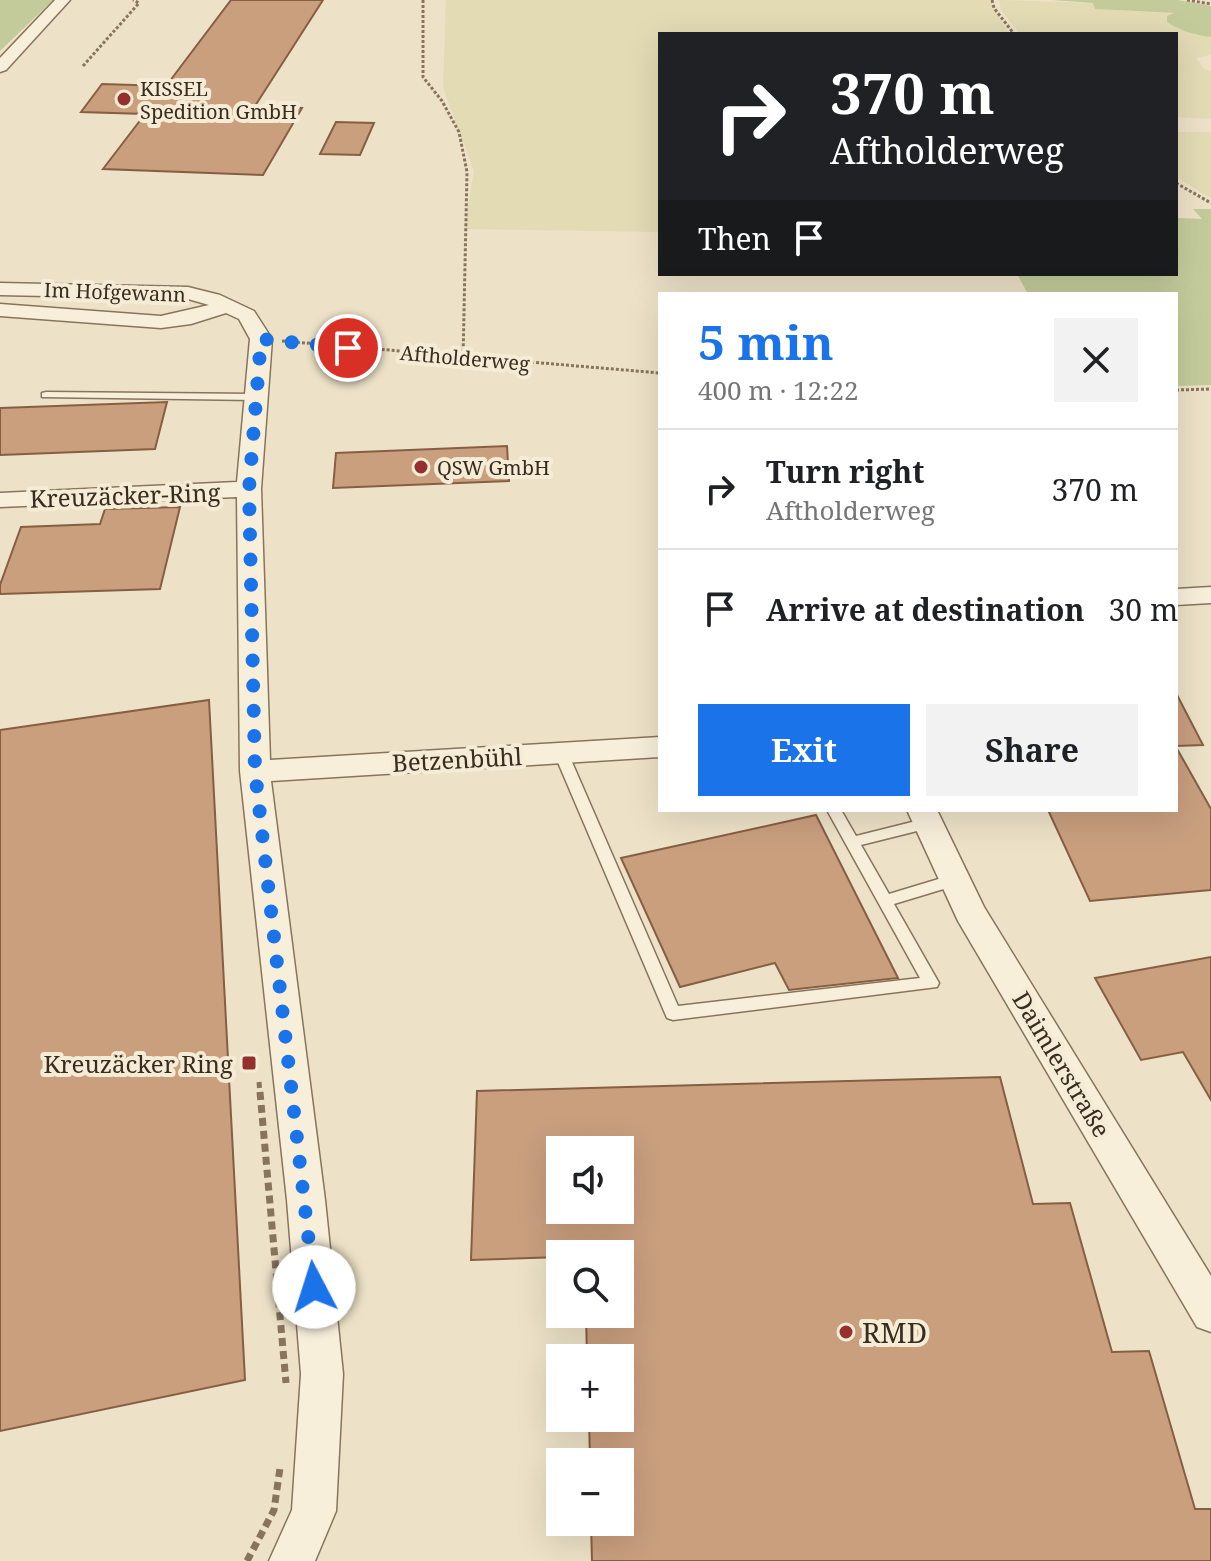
<!DOCTYPE html>
<meta charset="utf-8">
<style>
:root{--surface:#fff;--page:#f2f2f2;--text:#202124;--muted:#757577;--line:#e0e0e0;--accent:#1a73e8}
body{margin:0;font-family:"Noto Serif",serif;background:var(--page);color:var(--text);height:100vh;display:flex;flex-direction:column;font-size:30px;white-space:nowrap}
*{box-sizing:border-box;margin:0}
p{font-size:26px;color:var(--muted)}
.icon{flex:none;width:44px;height:44px;fill:none;stroke:currentColor;stroke-width:2;stroke-linecap:round;stroke-linejoin:round}
.map{position:relative;flex:1;overflow:hidden}
.drawer{position:absolute;left:658px;top:292px;width:520px;height:520px;display:flex;flex-direction:column;background:var(--surface);border-radius:0px;box-shadow:0 8px 32px #0002}
.drawer>*{flex:none}
.top-card{position:absolute;left:658px;top:32px;width:520px;height:244px;border-radius:0px;box-shadow:0 8px 32px #0002;background:#202124;color:#fff;overflow:hidden}
.tools{position:absolute;left:546px;top:1136px;display:grid;gap:16px}
.tools a{display:grid;place-items:center;width:88px;height:88px;border-radius:0px;background:var(--surface);box-shadow:0 8px 32px #0002;font-size:40px}
.pin{position:absolute;display:grid;place-items:center;width:68px;height:68px;color:#fff;margin:-34px;border:4px solid #fff;border-radius:50%;box-shadow:0 2px 8px #0007}
.me{position:absolute;width:88px;margin:-44px;rotate:355deg;stroke-linejoin:round;filter:drop-shadow(0 0 6px #0008)}
.turn{display:flex;align-items:center;gap:28px;height:168px;padding:0 40px;font-size:36px}
.turn .icon{width:104px;height:104px;stroke-width:2.5}
.turn b{display:block;font-size:56px;line-height:68px}
.then{display:flex;align-items:center;height:76px;padding:0 40px;background:#0003;gap:16px;font-size:30px}
.round{display:grid;place-items:center;flex:none;width:84px;height:84px;border-radius:0px;background:var(--page)}
.overview{display:flex;align-items:center;justify-content:space-between;height:136px;padding:0 40px}
h1{font-size:48px;font-weight:700;line-height:60px;color:var(--accent)}
.button{display:flex;gap:16px;margin-top:auto;padding:16px 40px}
.button a{flex:1;height:92px;border-radius:0px;background:var(--accent);color:#fff;font-size:32px;font-weight:700;line-height:92px;text-align:center}
.button a+a{background:var(--page);color:var(--text)}
ul{padding:0;list-style:none}
li{display:flex;align-items:center;gap:24px;height:120px;padding:0 40px;border-top:2px solid var(--line)}
li div{flex:1}
li b{display:block;font-size:30px}
li em{font-style:normal}
.map>svg:first-child{display:block}
</style>
<div class="map">
<svg width="1211" height="1561" viewBox="0 0 1211 1561">
<rect width="100%" height="100%" fill="#ede2c7"/>
<!-- farmland -->
<g fill="#e2dbb4">
<path d="M446 0H989L1009 34H660V232L464 229 474 171 443 88Z"/>
<path d="M999 0 1094 3 1096 9 1178 14 1195 35 1211 37V55L1196 58 1204 69 1211 71V119L1176 117V34H1020L1001 10Z"/>
<path d="M1176 132H1211V198L1176 177Z"/>
</g>
<!-- green -->
<g fill="#c4cb9b">
<path d="M0 0H53L0 51Z"/>
<path d="M1052 0H1178L1211 6V37C1194 35 1181 31 1167 22V16L1174 13 1095 9 1093 3Z"/>
<path d="M1193 209H1211V385L1176 386V294H1028L1017 274H1176V218L1202 219Z"/>
</g>
<!-- building -->
<g fill="#c99f7e" stroke="#865f43" stroke-width="2" fill-rule="evenodd">
<path d="M231 0H323L255 106 302 108 263 175 103 169 145 114 81 112 102 84 166 86Z"/>
<path d="M336 122 374 123 360 155 320 154Z"/>
<path d="M167 402 155 449 0 455V408Z"/>
<path d="M507 446 509 481 333 488 336 453Z"/>
<path d="M180 507 160 589 0 594V585L21 527 100 524 105 509Z"/>
<path d="M1176 693 1203 745 1176 746Z"/>
<path d="M209 700 245 1380 0 1431V730Z"/>
<path d="M1176 747 1211 809V890L1090 901 1048 810H1176Z"/>
<path d="M816 815 898 978 789 990 775 963 680 987 621 858Z"/>
<path d="M1211 957V1100L1183 1052 1141 1060 1095 978Z"/>
<path d="M1000 1077 1033 1204 1070 1203 1112 1352 1149 1351 1195 1509H1211V1561H592L591 1522H620V1462H590L589 1418H620V1358H587L586 1314H620V1254H560V1257L471 1260 477 1091ZM560 1150H620V1210H560Z"/>
</g>
<g fill="none" stroke-linecap="round" stroke-linejoin="round">
<!-- service casing -->
<g stroke="#88745d" stroke-width="3">
<g id="service">
<path d="M46 392 255 394 260 397 255 400 42 397V393Z"/>
<path d="M561 748 568 753 678 1006 920 978 827 810H841L856 836 928 818 933 819 935 823 933 827 861 845 889 894 955 874 960 876 962 880 960 884 894 904 939 983 937 987 673 1020 667 1018 554 753Z"/>
</g>
</g>
<!-- minor casing -->
<g stroke="#88745d" stroke-width="3">
<g id="minor">
<path d="M55 0H70L6 70 0 72V58Z"/>
<path d="M0 283 188 287 220 295 254 311 272 339 261 489 270 760 660 737V757L271 781 325 1200 343 1374 336 1511 315 1561H269L292 1510 301 1374 287 1200 240 771 237 497 0 507V493L237 482 250 339 239 319 226 313 191 324 161 328 0 316V304L161 316 209 305 188 299 0 295Z"/>
<path d="M1211 587V603L1176 605V589Z"/>
<path d="M907 810H937L984 907 1211 1276V1332L1197 1327 958 921Z"/>
</g>
</g>
<!-- path-far2 -->
<g stroke="#88745d" stroke-width="3" stroke-dasharray="3 2" stroke-linecap="butt">
<path d="M423 0V77L442 101 459 132 467 172 463 359"/>
<path d="M992 0 994 8 1014 34"/>
<path d="M1187 0 1211 4"/>
<path d="M83 66 139 3 133 0"/>
<path d="M1176 183 1211 203"/>
<path d="M282 341 660 373"/>
<path d="M1176 390 1211 389"/>
</g>
<!-- path-far1 -->
<path stroke="#88745d" stroke-width="5" stroke-dasharray="6 4" stroke-linecap="butt" d="M259 1082 260 1094"/>
<!-- path -->
<g stroke="#88745d" stroke-width="7" stroke-dasharray="8 5" stroke-linecap="butt">
<path d="M260 1092 286 1383"/>
<path d="M247 1561 274 1510 280 1468"/>
</g>
<!-- service -->
<use href="#service" fill="#f8efda" fill-rule="evenodd"/>
<!-- minor -->
<use href="#minor" fill="#f8efda" fill-rule="evenodd"/>
</g>
<g fill="none" stroke-linecap="round" stroke-linejoin="round">
<!-- route -->
<path stroke="#1a73e8" stroke-width="14" stroke-dasharray="0 25.2" d="M314 1287 255 771 249 489 261 339 348 348"/>
</g>
<!-- markers -->
<g fill="#95302f" stroke="#f5ecd6" stroke-width="3">
<circle cx="124" cy="99" r="8"/>
<circle cx="421" cy="467" r="8"/>
<rect x="241" y="1055" width="16" height="16" rx="4"/>
<circle cx="846" cy="1332" r="8"/>
</g>
<g text-anchor="middle" dominant-baseline="central" stroke-width="8" stroke-linejoin="round" paint-order="stroke">
<!-- far-poi labels -->
<g font-size="20" fill="#392c20" stroke="#f5ecd6" text-anchor="start">
<text x="140" y="88">KISSEL<tspan x="140" dy="23">Spedition GmbH</tspan></text>
<text x="437" y="467">QSW GmbH</text>
</g>
<!-- far-street labels -->
<g font-size="20" fill="#392c20" stroke="#f5ecd6">
<text transform="translate(115 292) rotate(2)">Im Hofgewann</text>
<text transform="translate(465 358) rotate(5)">Aftholderweg</text>
</g>
<!-- street labels -->
<g font-size="24" fill="#392c20" stroke="#f5ecd6">
<text transform="translate(125 495) rotate(-2)">Kreuzäcker-Ring</text>
<text transform="translate(457 759) rotate(-3)">Betzenbühl</text>
<text transform="translate(1062 1064) rotate(59)">Daimlerstraße</text>
</g>
<!-- poi labels -->
<g font-size="24" fill="#392c20" stroke="#f5ecd6" text-anchor="end">
<text x="233" y="1063">Kreuzäcker Ring</text>
</g>
<!-- near-poi labels -->
<g font-size="28" fill="#392c20" stroke="#f5ecd6" text-anchor="start">
<text x="862" y="1332">RMD</text>
</g>
</g>
</svg>
<div class="tools">
<a><svg class="icon" aria-label="sound" viewBox="0 0 24 24"><path d="M4 9h4l5-4v14l-5-4H4zM17 9q2 3 0 6"/></svg></a>
<a><svg class="icon" aria-label="search" viewBox="0 0 24 24"><circle cx="10" cy="10" r="6"/><path d="M15 15l6 6"/></svg></a>
<a>+</a>
<a>−</a>
</div>
<div class="pin" style="left:348px;top:348px;background:#d93025"><svg class="icon" aria-label="arrive" viewBox="0 0 24 24"><path d="M6 21V4h12l-3 4 3 4H6"/></svg></div>
<svg class="me" style="left:314px;top:1287px" viewBox="-20 -20 40 40"><circle r="19" fill="#fff"/><path d="M0-13L10 11 0 6-10 11z" fill="#1a73e8"/></svg>
<div class="top-card">
<div class="turn"><svg class="icon" aria-label="right" viewBox="0 0 24 24"><path d="M7 20v-9h11M14 6l5 5-5 5"/></svg><div><b>370 m</b>Aftholderweg</div></div>
<div class="then">Then<svg class="icon" aria-label="arrive" viewBox="0 0 24 24"><path d="M6 21V4h12l-3 4 3 4H6"/></svg></div>
</div>
<section class="drawer">
<div class="overview"><div><h1>5 min</h1><p>400 m · 12:22</p></div><a class="round"><svg class="icon" aria-label="close" viewBox="0 0 24 24"><path d="M6 6l12 12M18 6L6 18"/></svg></a></div>
<ul>
<li><svg class="icon" aria-label="right" viewBox="0 0 24 24"><path d="M7 20v-9h11M14 6l5 5-5 5"/></svg><div><b>Turn right</b><p>Aftholderweg</p></div><em>370 m</em></li>
<li><svg class="icon" aria-label="arrive" viewBox="0 0 24 24"><path d="M6 21V4h12l-3 4 3 4H6"/></svg><div><b>Arrive at destination</b></div><em>30 m</em></li>
</ul>
<div class="button"><a>Exit</a><a>Share</a></div>
</section>
</div>
